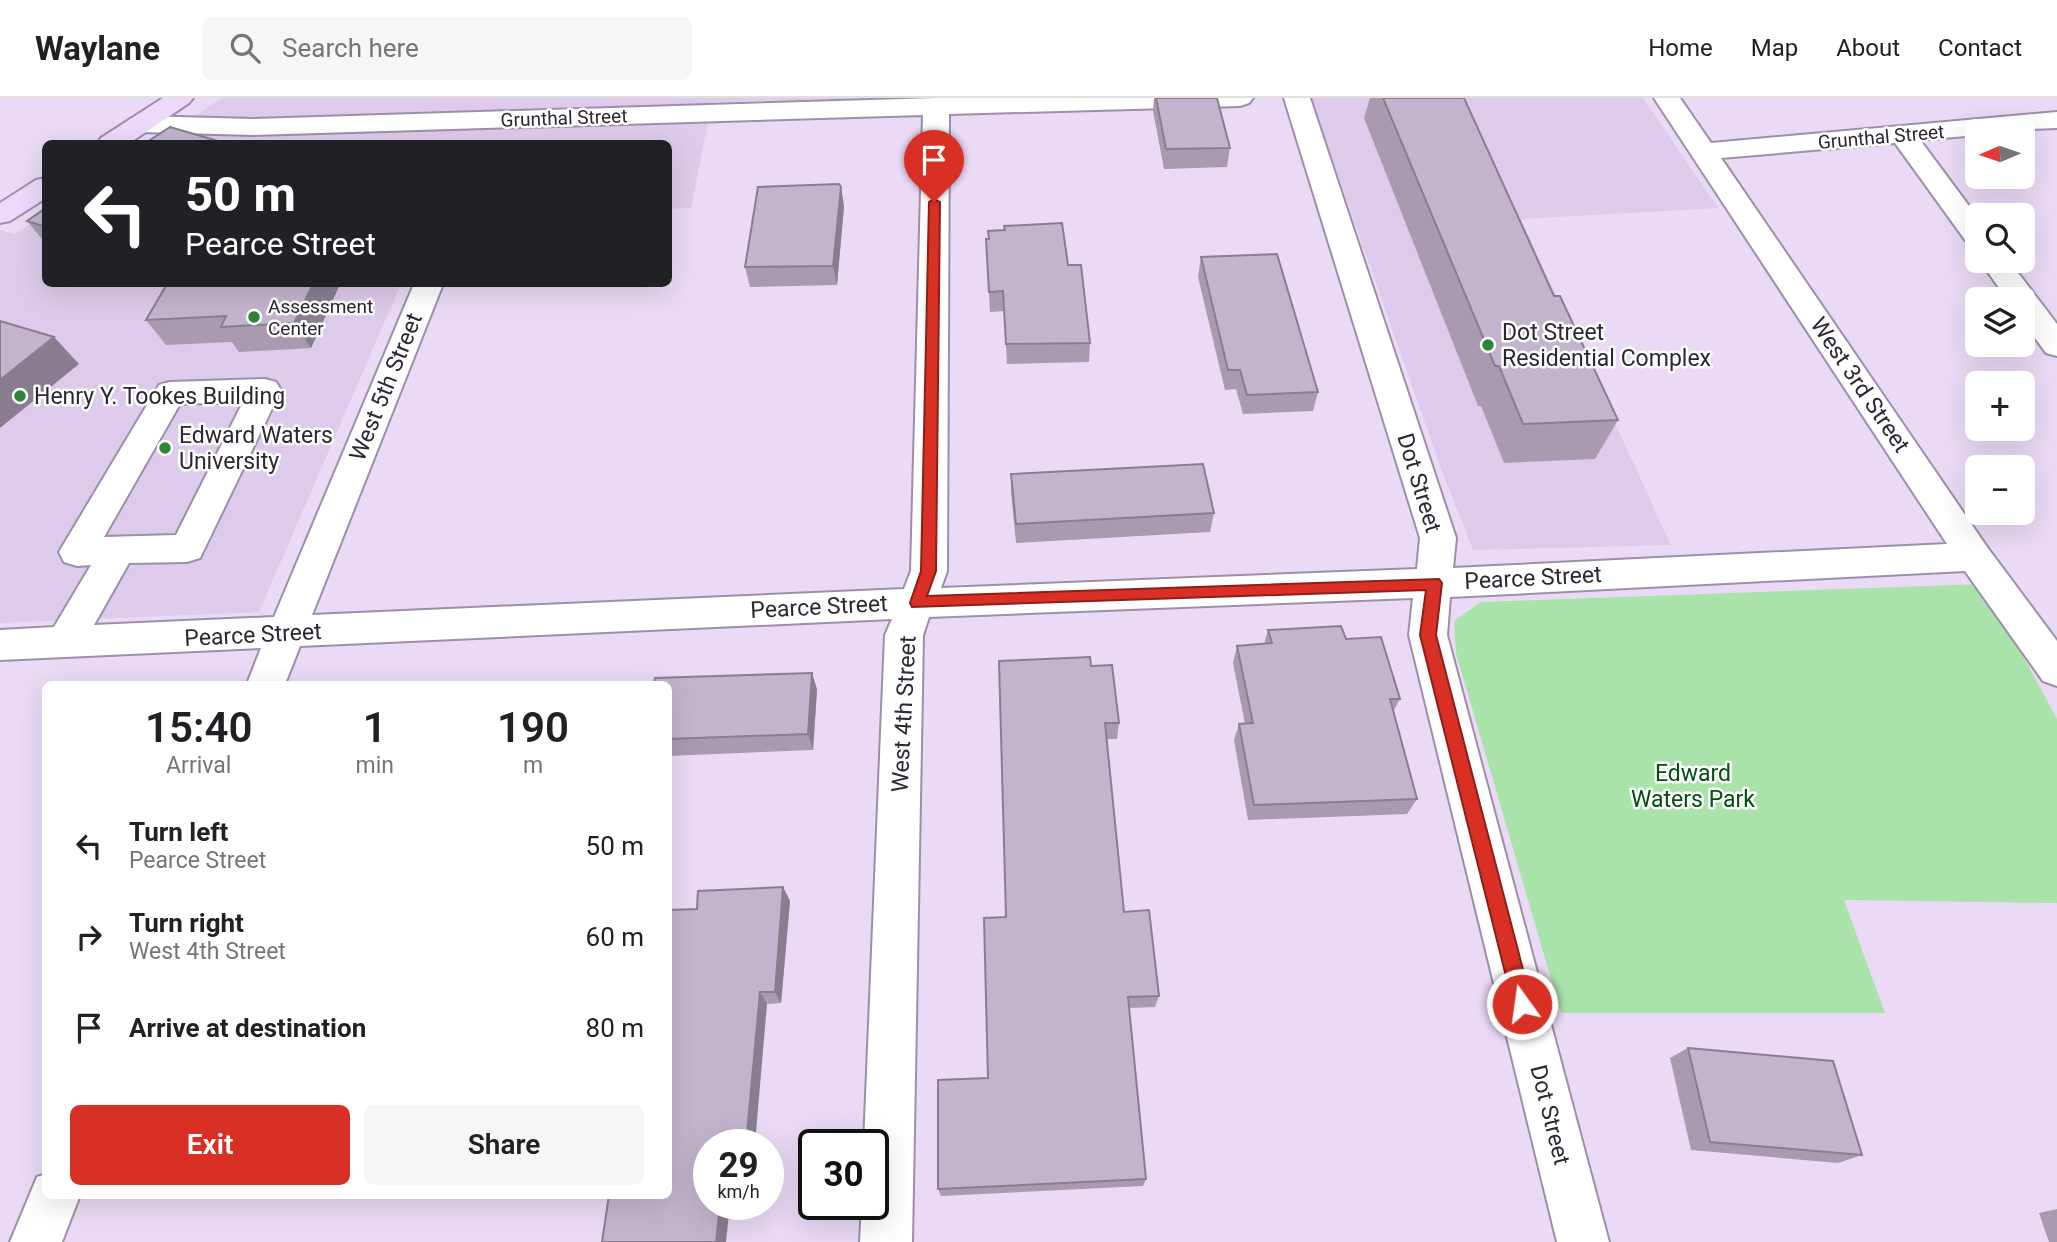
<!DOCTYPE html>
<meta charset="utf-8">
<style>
:root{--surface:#fff;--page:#f6f6f6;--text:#202124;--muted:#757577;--line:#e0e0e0;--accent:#d93025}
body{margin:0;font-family:Roboto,sans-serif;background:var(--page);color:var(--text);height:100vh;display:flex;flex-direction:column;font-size:26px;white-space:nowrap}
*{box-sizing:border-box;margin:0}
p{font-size:23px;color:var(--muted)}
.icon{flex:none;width:38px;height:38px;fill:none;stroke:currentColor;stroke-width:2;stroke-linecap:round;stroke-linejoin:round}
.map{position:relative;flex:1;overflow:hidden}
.sheet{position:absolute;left:42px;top:583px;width:630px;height:518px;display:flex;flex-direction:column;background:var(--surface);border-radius:10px;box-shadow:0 7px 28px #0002}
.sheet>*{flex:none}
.banner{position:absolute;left:42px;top:42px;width:630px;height:147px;border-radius:10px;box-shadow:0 7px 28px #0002;background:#202124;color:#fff;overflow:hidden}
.needle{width:46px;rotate:268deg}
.controls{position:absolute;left:1965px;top:21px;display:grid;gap:14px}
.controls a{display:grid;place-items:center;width:70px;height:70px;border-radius:10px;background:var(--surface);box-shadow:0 7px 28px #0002;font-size:35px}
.speed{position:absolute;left:693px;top:1031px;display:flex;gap:14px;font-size:35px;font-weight:700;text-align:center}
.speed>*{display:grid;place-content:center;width:91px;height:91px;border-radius:50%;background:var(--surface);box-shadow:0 7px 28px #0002;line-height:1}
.speed small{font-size:18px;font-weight:400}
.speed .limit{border:4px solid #111;border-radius:10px;background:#fff;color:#111}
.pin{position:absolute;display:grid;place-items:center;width:60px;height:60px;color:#fff;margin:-72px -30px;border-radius:50% 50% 50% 0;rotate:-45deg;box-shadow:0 0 7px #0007}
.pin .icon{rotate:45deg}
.me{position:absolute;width:77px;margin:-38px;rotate:346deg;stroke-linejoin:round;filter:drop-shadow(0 0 5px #0008)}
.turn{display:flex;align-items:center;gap:24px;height:147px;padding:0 28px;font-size:32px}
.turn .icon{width:91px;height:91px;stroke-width:2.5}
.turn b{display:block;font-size:49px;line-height:60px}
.eta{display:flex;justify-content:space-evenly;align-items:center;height:119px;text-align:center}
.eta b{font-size:42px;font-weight:600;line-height:49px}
.cta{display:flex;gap:14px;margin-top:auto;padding:14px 28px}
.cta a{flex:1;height:80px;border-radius:10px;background:var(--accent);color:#fff;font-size:28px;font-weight:600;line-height:80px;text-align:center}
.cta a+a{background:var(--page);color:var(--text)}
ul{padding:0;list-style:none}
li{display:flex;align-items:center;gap:21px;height:91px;padding:0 28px}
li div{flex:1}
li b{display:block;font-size:26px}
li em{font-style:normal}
header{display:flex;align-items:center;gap:42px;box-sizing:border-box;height:98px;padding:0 35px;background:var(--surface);border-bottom:2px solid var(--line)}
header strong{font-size:33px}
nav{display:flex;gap:38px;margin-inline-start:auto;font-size:24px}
.search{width:490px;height:63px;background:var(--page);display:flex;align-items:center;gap:18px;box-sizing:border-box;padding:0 24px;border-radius:10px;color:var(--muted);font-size:26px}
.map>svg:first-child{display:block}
</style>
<header>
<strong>Waylane</strong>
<div class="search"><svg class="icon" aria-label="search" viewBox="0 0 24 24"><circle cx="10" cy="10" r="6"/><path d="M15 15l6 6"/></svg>Search here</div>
<nav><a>Home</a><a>Map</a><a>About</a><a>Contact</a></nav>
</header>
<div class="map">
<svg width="2057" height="1144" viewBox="0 0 2057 1144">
<rect width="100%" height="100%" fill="#eadaf5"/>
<!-- built -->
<g fill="#decaea">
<path d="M222 0H869L712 4 691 110 669 111 668 46H153Z"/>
<path d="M1311 0H1643L1718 110 1521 121 1671 447 1473 452 1442 373Z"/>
<path d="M45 116 46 186H401L259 514 0 525V132L15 136Z"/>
</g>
<!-- green -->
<path fill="#aae3aa" d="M1984 486 2057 621V805L1844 802 1885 915H1561L1456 555 1454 523 1481 504Z"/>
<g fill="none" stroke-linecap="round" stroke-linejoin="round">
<!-- minor casing -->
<g stroke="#9e8fa8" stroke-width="4">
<g id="minor">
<path d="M936 0H1253L1249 5 1240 8 949 16 947 473 941 490 1417 471 1420 440 1284 0H1310L1456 440 1453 470 1947 446 1654 0H1680L1711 45 2057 14V30L1978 33V37L1920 42 1978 120V149L1968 146 1895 45 1721 60 1987 449 2057 543V588L2043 583 1965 473 1450 499 1447 537 1609 1144H1557L1409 537 1413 500 929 519 923 537 912 1144H860L862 1106H873V1046H864L885 537 892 521 300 548 285 586H247L261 550 0 562V532L54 529 91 467 77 468 64 464 59 454 159 287 170 284 265 281 276 284 281 292 200 460 187 464 129 465 94 527 274 519 414 186H443L312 517 904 491 911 473 923 17 254 37 139 34 130 31 126 26 130 21 139 18 254 21ZM243 304 176 437 104 439 180 306Z"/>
<path d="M1980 163H2009L2057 226V258L2046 255 2023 223V201H2007Z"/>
<path d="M46 1076V1097H80L62 1144H10L37 1079Z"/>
</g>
</g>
<!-- major casing -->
<g stroke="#a28bb2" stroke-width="4">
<g id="major">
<path d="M163 0H193L189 5 128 46H97L101 40Z"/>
<path d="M46 80V100L10 123 0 125V105L36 82Z"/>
</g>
</g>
<!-- minor -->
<use href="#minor" fill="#fff" fill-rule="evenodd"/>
<!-- major -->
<use href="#major" fill="#eddafa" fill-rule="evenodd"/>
</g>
<!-- wall -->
<g fill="#a89bb0">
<path d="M1154 0H1217L1230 50 1227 69 1164 71 1153 13Z"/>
<path d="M1370 0H1464L1554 198 1618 322 1595 361 1504 365 1481 308H1478L1364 20Z"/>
<path d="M844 108 837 187 750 189 745 169Z"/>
<path d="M46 110V146L27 123Z"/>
<path d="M1004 128 1068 167 1090 245 1089 264 1007 266 1004 213 990 214 986 141H988V133L1004 132Z"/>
<path d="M1201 159 1318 294 1313 313 1243 316 1236 291 1225 292 1198 179Z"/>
<path d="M159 186H340L311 250 239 254 232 244 166 247 146 222 166 188Z"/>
<path d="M1011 376 1214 415 1210 434 1016 445 1011 394Z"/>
<path d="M1268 532 1346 541 1400 601 1393 614 1417 701 1407 716 1248 722 1234 642 1239 626H1245L1233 565 1237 548 1264 546Z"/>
<path d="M1091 568 1119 625 1117 641H1106L1124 814 1159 898 1155 909 1129 910 1146 1081 1143 1088 941 1098 938 1091 988 980 1006 819Z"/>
<path d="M668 586 817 591 813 652 668 658Z"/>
<path d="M783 789 790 803 781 905 767 906 709 1046 697 811Z"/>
<path d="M1688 950 1862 1057 1838 1065 1691 1052 1670 960Z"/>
<path d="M2057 1111V1144H2049L2039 1115Z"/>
</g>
<!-- shaded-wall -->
<g fill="#887e90">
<path d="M841 89 844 108 837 187 833 168Z"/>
<path d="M313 186H340L311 250 294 225Z"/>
<path d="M54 239 79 266 0 330V282Z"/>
<path d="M812 575 817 591 813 652 808 636Z"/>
<path d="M783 789 790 803 781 905 775 894Z"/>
<path d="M760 894 767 906 755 1046H746Z"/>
<path d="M720 1106H730L726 1144H716Z"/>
</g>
<!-- building -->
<g fill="#c3b4cd" stroke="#887e90" stroke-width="2">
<path d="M1156 0H1217L1230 50 1166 51Z"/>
<path d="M1383 0H1464L1554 198H1560L1618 322 1523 326 1499 268H1495Z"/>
<path d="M170 29 228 46H144Z"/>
<path d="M839 86 841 89 833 168 745 169 758 89Z"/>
<path d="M46 110V129L27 123Z"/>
<path d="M1062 125 1068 167H1081L1090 245 1006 246 1003 193 989 194 986 141H989L988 133 1005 132 1004 128Z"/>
<path d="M1277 156 1318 294 1247 297 1240 272H1228L1201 159Z"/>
<path d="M167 186H313L294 225 221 229 226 218 146 222Z"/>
<path d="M0 223 54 239 0 282Z"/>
<path d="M1203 366 1214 415 1016 426 1011 376Z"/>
<path d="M1341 528 1346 541 1381 539 1400 601H1390L1417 701 1254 707 1239 626 1253 625 1237 548 1272 545 1268 532Z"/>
<path d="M1090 559 1091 568 1112 567 1119 625H1105L1124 814 1149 812 1159 898 1128 899 1146 1081 938 1091V982L988 980 984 820 1006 819 999 563Z"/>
<path d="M812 575 808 636 668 641V586H654L655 580Z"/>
<path d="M783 789 775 894H760L746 1046H709V1106H720L716 1144H602L609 1097H668V812L697 811 698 793Z"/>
<path d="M1688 950 1833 963 1862 1057 1710 1044Z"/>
</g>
<!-- route -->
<path fill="#d93025" stroke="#8d1f18" stroke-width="2" d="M934 101 940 104 936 473 927 498 1439 481 1442 485 1436 537 1532 906 1529 913 1522 916 1515 913 1513 906 1420 537 1426 492 912 509 910 505 921 473 929 104Z"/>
<!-- markers -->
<g fill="#2c8636" stroke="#fff" stroke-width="2.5">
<circle cx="254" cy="219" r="7"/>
<circle cx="1488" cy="247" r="7"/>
<circle cx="20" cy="298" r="7"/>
<circle cx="165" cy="350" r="7"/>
</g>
<g text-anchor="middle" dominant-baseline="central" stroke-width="5" stroke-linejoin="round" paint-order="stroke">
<!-- far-street labels -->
<g font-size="19" fill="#2c2731" stroke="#fff">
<text transform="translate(564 20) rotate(-2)">Grunthal Street</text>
<text transform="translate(1881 39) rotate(-5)">Grunthal Street</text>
</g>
<!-- far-poi labels -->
<g font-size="19" fill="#2c2731" stroke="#fff" text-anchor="start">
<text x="268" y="208">Assessment<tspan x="268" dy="22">Center</tspan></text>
</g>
<!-- poi labels -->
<g font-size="23" fill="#2c2731" stroke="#fff" text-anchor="start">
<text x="1502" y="234">Dot Street<tspan x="1502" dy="26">Residential Complex</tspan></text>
<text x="34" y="298">Henry Y. Tookes Building</text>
<text x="179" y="337">Edward Waters<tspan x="179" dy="26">University</tspan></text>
</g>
<!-- street labels -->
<g font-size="23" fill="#2c2731" stroke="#fff">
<text transform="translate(1860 287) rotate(56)">West 3rd Street</text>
<text transform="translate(386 289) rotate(-68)">West 5th Street</text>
<text transform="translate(1419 385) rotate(73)">Dot Street</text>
<text transform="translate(1533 480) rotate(-3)">Pearce Street</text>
<text transform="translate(819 509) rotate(-3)">Pearce Street</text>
<text transform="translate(253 537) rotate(-3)">Pearce Street</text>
<text transform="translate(904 616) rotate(-87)">West 4th Street</text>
<text transform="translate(1550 1017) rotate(76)">Dot Street</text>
</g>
<!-- park labels -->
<g font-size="23" fill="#004f0f" stroke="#fff">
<text x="1693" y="675">Edward<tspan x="1693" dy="26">Waters Park</tspan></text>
</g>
</g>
</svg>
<div class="controls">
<a><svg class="needle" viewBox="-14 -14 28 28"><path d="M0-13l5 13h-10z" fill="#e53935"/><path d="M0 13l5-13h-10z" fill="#757577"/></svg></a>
<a><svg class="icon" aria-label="search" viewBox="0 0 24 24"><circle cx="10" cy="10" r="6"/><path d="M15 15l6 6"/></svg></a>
<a><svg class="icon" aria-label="layers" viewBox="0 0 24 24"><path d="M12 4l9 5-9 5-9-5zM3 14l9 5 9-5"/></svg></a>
<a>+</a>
<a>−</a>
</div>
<div class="speed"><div>29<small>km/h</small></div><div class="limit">30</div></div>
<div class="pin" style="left:934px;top:104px;background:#d93025"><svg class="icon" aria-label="arrive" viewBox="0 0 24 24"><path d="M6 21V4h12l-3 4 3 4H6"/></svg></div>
<svg class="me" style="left:1522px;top:906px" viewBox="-20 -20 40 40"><circle r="17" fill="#d93025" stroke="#fff" stroke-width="3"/><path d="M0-11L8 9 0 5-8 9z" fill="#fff"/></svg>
<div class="banner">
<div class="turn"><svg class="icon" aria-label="left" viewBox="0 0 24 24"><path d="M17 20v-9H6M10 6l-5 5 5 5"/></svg><div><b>50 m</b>Pearce Street</div></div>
</div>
<section class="sheet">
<div class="eta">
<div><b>15:40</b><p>Arrival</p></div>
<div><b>1</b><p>min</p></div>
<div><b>190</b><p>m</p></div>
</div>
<ul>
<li><svg class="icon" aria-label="left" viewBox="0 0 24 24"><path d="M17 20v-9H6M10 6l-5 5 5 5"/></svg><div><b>Turn left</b><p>Pearce Street</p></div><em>50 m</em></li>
<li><svg class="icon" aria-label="right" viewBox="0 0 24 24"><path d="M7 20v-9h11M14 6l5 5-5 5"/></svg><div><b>Turn right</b><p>West 4th Street</p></div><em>60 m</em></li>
<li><svg class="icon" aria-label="arrive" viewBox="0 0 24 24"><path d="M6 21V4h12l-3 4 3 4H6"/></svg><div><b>Arrive at destination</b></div><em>80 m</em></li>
</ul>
<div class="cta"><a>Exit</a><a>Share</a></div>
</section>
</div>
